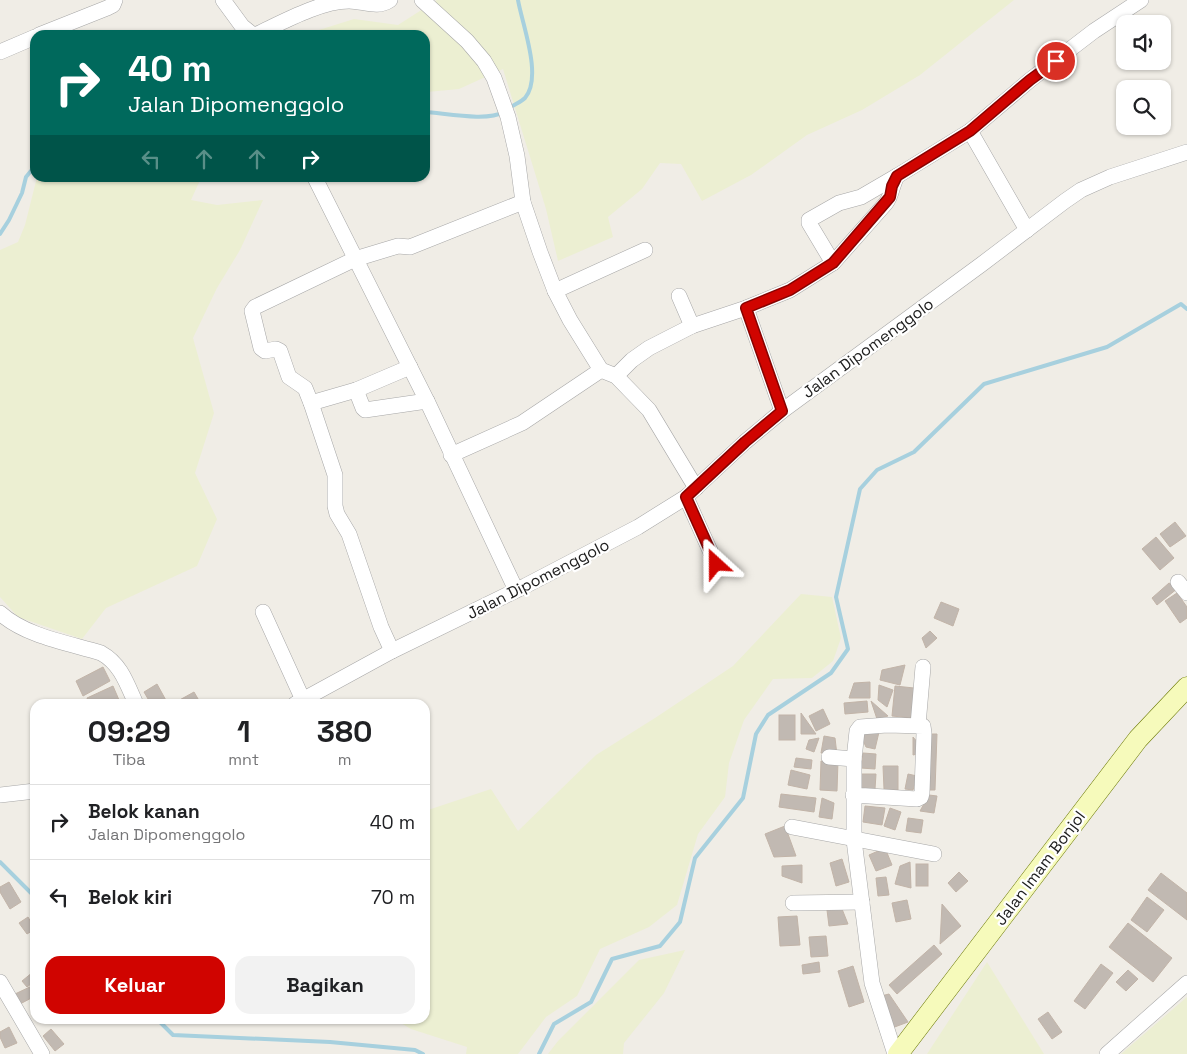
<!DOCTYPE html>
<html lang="id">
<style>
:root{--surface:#fff;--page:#f2f2f2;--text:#202124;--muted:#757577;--line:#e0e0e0;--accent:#d00400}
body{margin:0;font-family:"Space Grotesk",sans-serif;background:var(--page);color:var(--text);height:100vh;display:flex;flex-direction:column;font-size:19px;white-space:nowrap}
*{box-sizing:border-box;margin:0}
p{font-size:16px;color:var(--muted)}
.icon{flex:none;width:28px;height:28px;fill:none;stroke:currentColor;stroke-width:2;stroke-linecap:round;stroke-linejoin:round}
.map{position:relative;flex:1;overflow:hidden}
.sheet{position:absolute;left:30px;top:699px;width:400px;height:325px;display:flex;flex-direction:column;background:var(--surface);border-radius:15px;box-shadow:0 1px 4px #0004}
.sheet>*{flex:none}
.banner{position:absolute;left:30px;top:30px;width:400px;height:152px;border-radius:15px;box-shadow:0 1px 4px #0004;background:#00695c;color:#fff;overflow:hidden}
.fabs{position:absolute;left:1116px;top:15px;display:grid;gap:10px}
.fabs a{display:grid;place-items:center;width:55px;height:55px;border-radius:10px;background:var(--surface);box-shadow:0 1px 4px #0004;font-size:25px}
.pin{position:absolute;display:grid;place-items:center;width:42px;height:42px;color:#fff;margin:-21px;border:2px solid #fff;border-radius:50%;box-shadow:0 1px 5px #0007}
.me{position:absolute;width:55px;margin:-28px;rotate:336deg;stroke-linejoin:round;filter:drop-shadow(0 0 4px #0008)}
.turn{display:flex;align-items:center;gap:18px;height:105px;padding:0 15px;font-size:22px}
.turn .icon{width:65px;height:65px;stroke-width:2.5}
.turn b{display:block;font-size:35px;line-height:42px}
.lanes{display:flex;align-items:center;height:48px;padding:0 15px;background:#0003;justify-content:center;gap:25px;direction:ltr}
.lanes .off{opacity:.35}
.eta{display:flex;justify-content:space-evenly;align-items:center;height:85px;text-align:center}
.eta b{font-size:30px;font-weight:700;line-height:35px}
.primary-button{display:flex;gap:10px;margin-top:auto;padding:10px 15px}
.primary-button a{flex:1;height:58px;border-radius:15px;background:var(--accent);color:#fff;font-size:20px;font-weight:700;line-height:58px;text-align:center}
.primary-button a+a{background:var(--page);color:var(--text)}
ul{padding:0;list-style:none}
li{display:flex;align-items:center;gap:15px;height:75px;padding:0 15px;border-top:1px solid var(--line)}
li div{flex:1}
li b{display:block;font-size:19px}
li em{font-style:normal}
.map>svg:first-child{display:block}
</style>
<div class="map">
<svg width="1187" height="1054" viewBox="0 0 1187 1054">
<rect width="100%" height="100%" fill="#f0ede6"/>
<!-- farmland -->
<g fill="#ecefd2">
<path d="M437 0H1014L920 75 862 110 807 135 751 175 702 201 681 164 660 163 642 189 608 217 613 237 558 261 546 209 503 69 459 89 427 92H425V35H303L354 19 398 25Z"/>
<path d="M39 178H201L191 200 217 205 263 200 240 250 217 288 193 338 214 413 195 473 217 519 197 566 106 608 82 639 18 617 0 597V250L18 242 25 225 36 181Z"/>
<path d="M801 594 832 597 841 638 833 661 812 678 773 679 744 720 729 763 725 797 698 834 677 905 649 927 600 949 577 996 546 1017 518 1054H466L467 1047 411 1029 394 1019H425V811L491 789 518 831 596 755 655 718 733 666Z"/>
<path d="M685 950 664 993 624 1043 623 1054H548L558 1041 639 960Z"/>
<path d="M987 962 1044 1054H927Z"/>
<path d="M1187 997V1054H1121Z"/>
</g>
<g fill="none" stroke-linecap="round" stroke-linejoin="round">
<!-- stream -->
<g stroke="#a7d0de" stroke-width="4">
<path d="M508 109C513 105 521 102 525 98 543 77 522 24 518 0"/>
<path d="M425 112C444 113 488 122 503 112"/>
<path d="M0 234 9 220 22 193 26 177 35 166"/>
<path d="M0 862 35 897"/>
<path d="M157 1019 173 1035 330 1042 415 1050 423 1054"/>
<path d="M539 1054 554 1024 591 1002 612 959 660 946 680 922 695 858 743 798 756 734 768 715 831 673 848 649 836 597 860 489 877 470 914 452 984 384 1107 347 1181 304 1187 309"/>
</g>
</g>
<!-- building -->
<g fill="#c1b9b2" stroke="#c2b4a8">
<path d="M1175 522 1186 536 1170 547 1160 534Z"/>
<path d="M1156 537 1174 558 1160 570 1142 549Z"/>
<path d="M1169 583 1178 588 1157 605 1152 598Z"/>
<path d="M1177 593 1187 607V618L1180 623 1165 601Z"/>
<path d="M941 602 959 609 953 626 934 618Z"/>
<path d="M930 631 937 638 926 648 922 638Z"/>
<path d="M905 665 900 685 880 680 882 670Z"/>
<path d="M103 667 110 681 83 696 76 681Z"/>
<path d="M870 682V698H849L854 683Z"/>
<path d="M157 684 168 704H151L144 692Z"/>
<path d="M879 685 893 690 887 707 878 700Z"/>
<path d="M113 686 119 700 111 704H89L87 698Z"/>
<path d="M895 686 914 688 912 718 892 716Z"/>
<path d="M194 692 201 704H177L176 702Z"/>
<path d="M867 701 868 712 845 714 844 703Z"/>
<path d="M871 701 888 716 877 719Z"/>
<path d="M823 709 830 724 816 731 809 716Z"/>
<path d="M801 713 816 734H801Z"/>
<rect x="779" y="715" width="16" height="25"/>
<path d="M879 732 875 749 866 747 860 734Z"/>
<path d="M930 734H937L935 790H929Z"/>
<path d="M824 736 835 738 837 755 821 753Z"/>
<path d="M913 737 919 744 917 754 913 755Z"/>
<path d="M819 738 814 752 806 749 809 740Z"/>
<path d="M863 753 876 754 875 769 861 768Z"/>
<path d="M796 758 812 760 811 769 794 767Z"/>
<path d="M821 761H838L837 791 820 790Z"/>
<path d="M883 766H898V790L884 789Z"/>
<path d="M791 770 810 775 807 789 788 785Z"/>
<path d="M861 774H876L875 789H860Z"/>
<path d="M908 774 917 776 913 790 905 789Z"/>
<path d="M781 794 816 798 814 812 779 807Z"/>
<path d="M929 795 937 796 934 813 920 811Z"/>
<path d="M822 798 834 803 832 819 819 817Z"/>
<path d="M865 806 885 808 882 825 863 822Z"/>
<path d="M890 808 901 812 895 830 884 826Z"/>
<path d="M908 818 923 820 921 833 906 831Z"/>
<path d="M785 826 796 856 774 857 765 834Z"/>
<path d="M885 848 892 865 876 871 869 855Z"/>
<path d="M842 859 849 882 836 886 830 863Z"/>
<path d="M910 862 911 888 895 884 900 866Z"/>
<rect x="916" y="864" width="12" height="22"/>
<path d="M802 865V883L782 876V866Z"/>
<path d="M959 872 968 881 956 892 948 883Z"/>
<path d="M1161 873 1187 893V920L1148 890Z"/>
<path d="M886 877 889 895 878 896 876 878Z"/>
<path d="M9 882 21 902 10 909 0 892V887Z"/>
<path d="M1147 897 1164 910 1147 932 1131 920Z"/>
<path d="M907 900 911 919 896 922 892 903Z"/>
<path d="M942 904 961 926 940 944Z"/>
<path d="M842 909 848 924 829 926 827 910Z"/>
<path d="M797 916 800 945 780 946 778 917Z"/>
<path d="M28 917 35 929 27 934 19 923Z"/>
<path d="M1128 923 1172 958 1153 982 1109 947Z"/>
<path d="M826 936 828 956 811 957 809 937Z"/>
<path d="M934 945 942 954 897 994 889 985Z"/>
<path d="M819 962 820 972 803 974 802 965Z"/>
<path d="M1101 964 1113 973 1085 1009 1074 1001Z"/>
<path d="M853 966 864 1002 849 1007 838 971Z"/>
<path d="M1128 970 1138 979 1126 991 1116 982Z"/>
<path d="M33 972 35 975V981L27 987 22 981Z"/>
<path d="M34 985 35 996 20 1004 15 994Z"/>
<path d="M889 994 908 1022 892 1028 881 996Z"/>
<path d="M1048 1012 1062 1032 1052 1039 1038 1019Z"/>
<path d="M9 1027 17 1043 5 1048 0 1037V1032Z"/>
<path d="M51 1029 64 1044 55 1051 43 1036Z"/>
</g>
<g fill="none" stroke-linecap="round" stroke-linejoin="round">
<!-- minor casing -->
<g stroke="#a7a7a7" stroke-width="16">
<g id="minor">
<path d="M223 0 242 26 253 35"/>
<path d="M422 0 467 41 484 61 494 78 508 117 517 156 523 202 540 252 555 291 570 320 601 370 616 376 649 410 696 488"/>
<path d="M39 35 107 8 113 5 115 0"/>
<path d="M255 35C281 23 320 1 349 1 364 1 377 9 390 0"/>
<path d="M0 52 35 37"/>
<path d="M970 131 1027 230"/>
<path d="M315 178 427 401 516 590"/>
<path d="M833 263 809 223V220L839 203 861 197 897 176"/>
<path d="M555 291 645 250"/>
<path d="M679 296 692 326"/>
<path d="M746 308 782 411"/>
<path d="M616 376 632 360 649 348 692 326 746 308 790 290 833 263 886 203C892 195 892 185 897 176L970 131 1030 80 1094 31 1141 0"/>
<path d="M356 390 363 408 365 410 427 401"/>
<path d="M311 403 356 390 410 367"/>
<path d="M451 455 522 423 601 370"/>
<path d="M686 497 716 564"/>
<path d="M1178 582 1187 593"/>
<path d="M263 612 303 700"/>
<path d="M0 613C25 636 68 643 101 653 121 664 127 684 136 704"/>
<path d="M392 651 381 627 349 534 337 514 335 506V475L311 403 305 388 289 377 280 351 276 349 265 351 261 348 252 311 255 307 355 259 398 246 410 247 523 202"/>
<path d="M295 704 392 651 525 586 638 527 686 497 745 442 782 411 982 264 1065 201 1081 190 1110 177 1187 152"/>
<path d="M918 725 923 667"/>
<path d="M829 757 854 759"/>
<path d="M0 795 35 791"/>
<path d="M853 795 917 799 921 797 922 793 924 733 923 726 887 725 860 727 857 731 854 759V840L872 983 895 1054"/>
<path d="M792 827 934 854"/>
<path d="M793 903 862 902"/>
<path d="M0 982 42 1054"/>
<path d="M1107 1054 1187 983"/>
</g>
</g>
<!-- secondary casing -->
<g stroke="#6b7904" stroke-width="21">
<path id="secondary" d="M898 1054 1138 739 1187 687"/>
</g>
<!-- minor -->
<use href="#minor" stroke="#fff" stroke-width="15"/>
<!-- secondary -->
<use href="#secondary" stroke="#f6fabb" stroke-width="20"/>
</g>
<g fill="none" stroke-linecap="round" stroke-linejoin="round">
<!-- route casing -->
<g stroke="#870300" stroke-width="12">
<path id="route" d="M716 564 686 497 745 442 782 411 746 308 790 290 833 263 890 197 892 186 897 176 970 131 1030 80 1056 61"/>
</g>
<!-- route -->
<use href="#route" stroke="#d00400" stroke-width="9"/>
</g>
<g text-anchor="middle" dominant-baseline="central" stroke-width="4.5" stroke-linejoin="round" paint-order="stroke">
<!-- street labels -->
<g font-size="16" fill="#202020" stroke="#fff">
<text transform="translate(868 348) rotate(-36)">Jalan Dipomenggolo</text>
<text transform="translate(538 579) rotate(-27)">Jalan Dipomenggolo</text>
<text transform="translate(1040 868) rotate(-53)">Jalan Imam Bonjol</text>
</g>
</g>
</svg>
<div class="fabs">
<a><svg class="icon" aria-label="sound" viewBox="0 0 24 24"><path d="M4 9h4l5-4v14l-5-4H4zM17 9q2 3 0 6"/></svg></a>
<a><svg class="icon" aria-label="search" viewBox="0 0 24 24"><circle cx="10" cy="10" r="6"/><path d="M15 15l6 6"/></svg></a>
</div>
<div class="pin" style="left:1056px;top:61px;background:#d93025"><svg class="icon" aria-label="arrive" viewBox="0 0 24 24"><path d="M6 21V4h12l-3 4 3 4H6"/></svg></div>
<svg class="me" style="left:716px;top:564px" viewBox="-20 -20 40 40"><path d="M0-17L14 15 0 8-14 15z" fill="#d00400" stroke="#fff" stroke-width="4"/></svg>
<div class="banner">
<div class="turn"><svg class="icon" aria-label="right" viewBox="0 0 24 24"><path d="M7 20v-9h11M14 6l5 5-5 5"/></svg><div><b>40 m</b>Jalan Dipomenggolo</div></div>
<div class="lanes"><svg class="icon off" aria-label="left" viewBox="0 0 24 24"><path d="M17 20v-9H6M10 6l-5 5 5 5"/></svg><svg class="icon off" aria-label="ahead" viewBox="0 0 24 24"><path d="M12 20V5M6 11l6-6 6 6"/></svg><svg class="icon off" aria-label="ahead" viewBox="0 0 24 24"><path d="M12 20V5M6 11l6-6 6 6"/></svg><svg class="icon" aria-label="right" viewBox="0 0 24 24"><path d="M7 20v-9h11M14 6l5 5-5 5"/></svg></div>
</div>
<section class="sheet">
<div class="eta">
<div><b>09:29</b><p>Tiba</p></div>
<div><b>1</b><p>mnt</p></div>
<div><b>380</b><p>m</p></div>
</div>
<ul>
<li><svg class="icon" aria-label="right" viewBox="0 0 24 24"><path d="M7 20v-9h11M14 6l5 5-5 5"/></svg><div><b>Belok kanan</b><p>Jalan Dipomenggolo</p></div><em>40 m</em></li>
<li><svg class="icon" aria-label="left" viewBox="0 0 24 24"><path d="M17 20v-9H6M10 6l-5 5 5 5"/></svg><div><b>Belok kiri</b></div><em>70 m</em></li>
</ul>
<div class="primary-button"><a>Keluar</a><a>Bagikan</a></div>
</section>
</div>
